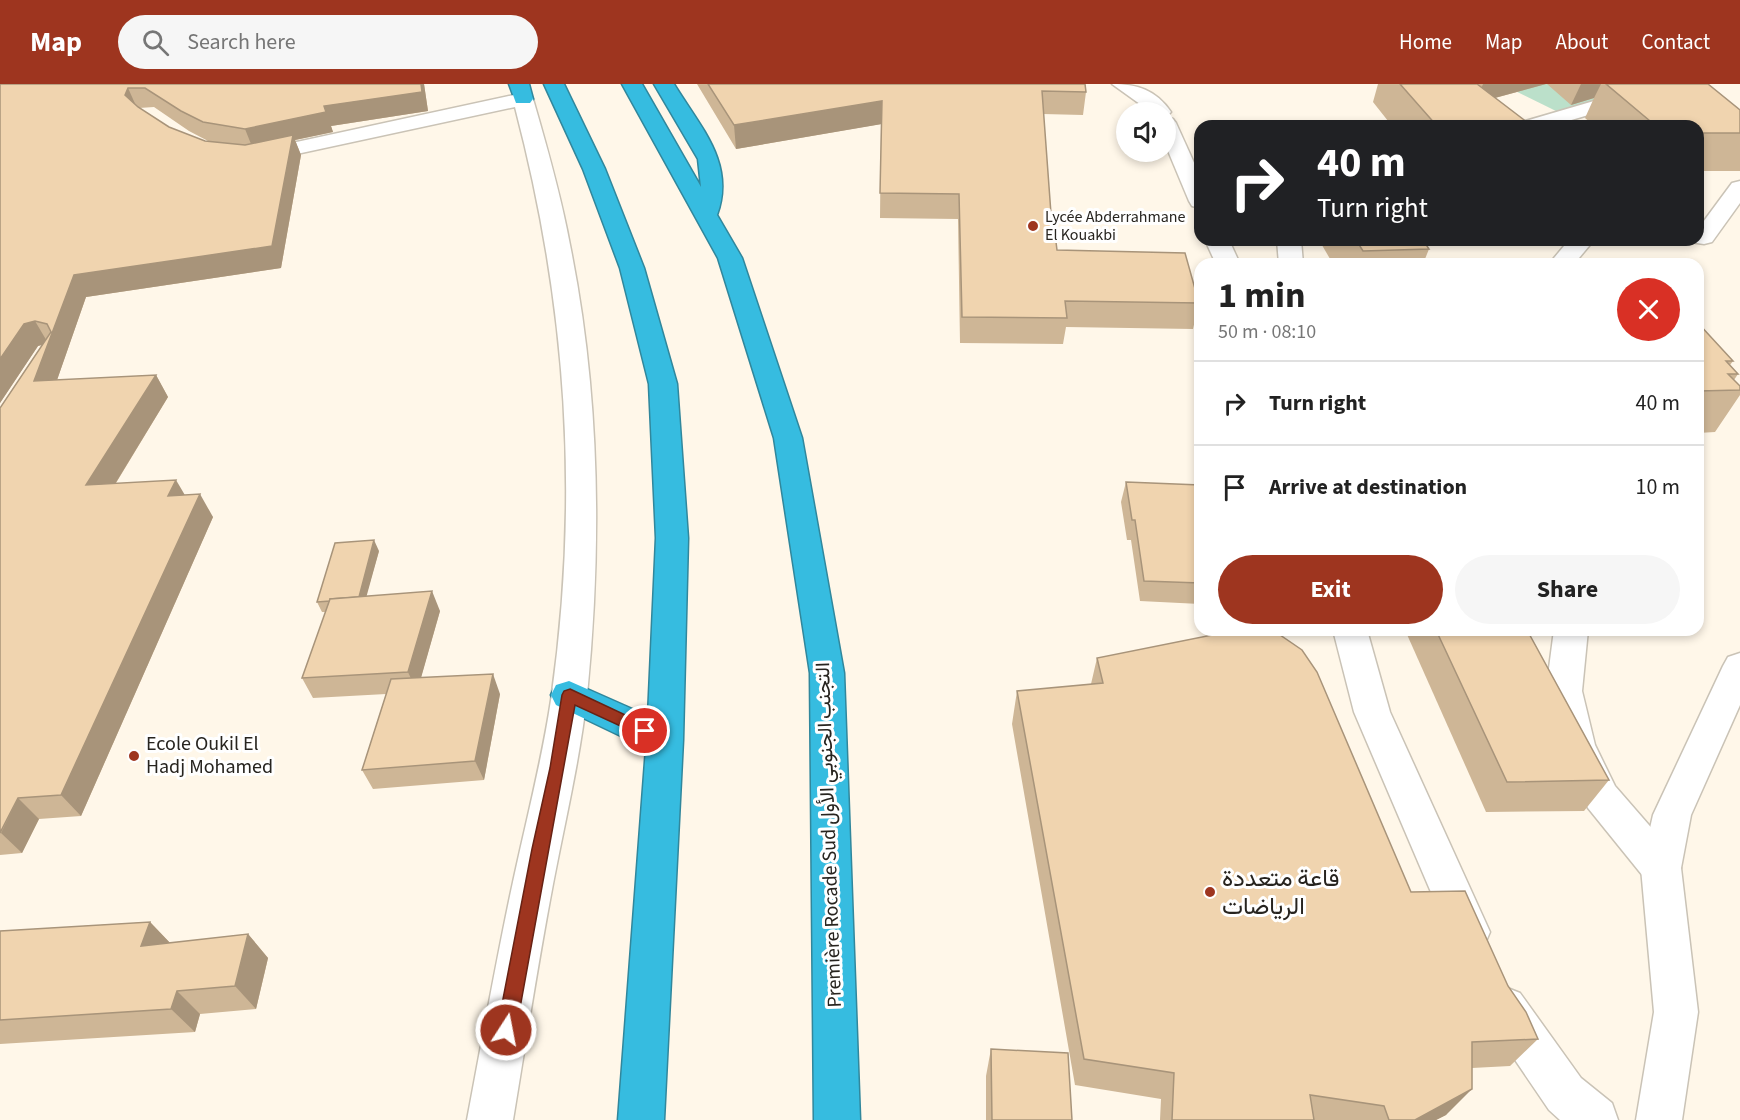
<!DOCTYPE html>
<meta charset="utf-8">
<style>
:root{--surface:#fff;--page:#f6f6f6;--text:#222;--muted:#767676;--line:#e0e0e0;--accent:#9e351f}
body{margin:0;font-family:"Source Sans 3",Vazirmatn,sans-serif;background:var(--page);color:var(--text);height:100vh;display:flex;flex-direction:column;font-size:22px;white-space:nowrap}
*{box-sizing:border-box;margin:0}
p{font-size:20px;color:var(--muted)}
.icon{flex:none;width:33px;height:33px;fill:none;stroke:currentColor;stroke-width:2;stroke-linecap:round;stroke-linejoin:round}
.map{position:relative;flex:1;overflow:hidden}
.details{position:absolute;left:1194px;top:174px;width:510px;height:378px;display:flex;flex-direction:column;background:var(--surface);border-radius:18px;box-shadow:0 3px 9px #0003}
.details>*{flex:none}
.top-card{position:absolute;left:1194px;top:36px;width:510px;height:126px;border-radius:18px;box-shadow:0 3px 9px #0003;background:#202124;color:#fff;overflow:hidden}
.tools{position:absolute;left:1116px;top:18px;display:grid;gap:12px}
.tools a{display:grid;place-items:center;width:60px;height:60px;border-radius:50%;background:var(--surface);box-shadow:0 3px 9px #0003;font-size:30px}
.pin{position:absolute;display:grid;place-items:center;width:51px;height:51px;color:#fff;margin:-26px;border:3px solid #fff;border-radius:50%;box-shadow:0 2px 6px #0007}
.me{position:absolute;width:66px;margin:-33px;rotate:11deg;stroke-linejoin:round;filter:drop-shadow(0 0 4px #0008)}
.turn{display:flex;align-items:center;gap:21px;height:126px;padding:0 24px;font-size:27px}
.turn .icon{width:78px;height:78px;stroke-width:2.5}
.turn b{display:block;font-size:42px;line-height:51px}
.round{display:grid;place-items:center;flex:none;width:63px;height:63px;border-radius:32px;background:var(--page)}
.overview{display:flex;align-items:center;justify-content:space-between;height:102px;padding:0 24px}
h1{font-size:36px;font-weight:700;line-height:45px}
.primary-button{display:flex;gap:12px;margin-top:auto;padding:12px 24px}
.primary-button a{flex:1;height:69px;border-radius:36px;background:var(--accent);color:#fff;font-size:24px;font-weight:700;line-height:69px;text-align:center}
.primary-button a+a{background:var(--page);color:var(--text)}
ul{padding:0;list-style:none}
li{display:flex;align-items:center;gap:18px;height:84px;padding:0 24px;border-top:2px solid var(--line)}
li div{flex:1}
li b{display:block;font-size:22px}
li em{font-style:normal}
header{display:flex;align-items:center;gap:36px;box-sizing:border-box;height:84px;padding:0 30px;background:var(--accent);color:#fff}
header strong{font-size:28px}
nav{display:flex;gap:33px;margin-inline-start:auto;font-size:21px}
.search{width:420px;height:54px;background:var(--page);display:flex;align-items:center;gap:15px;box-sizing:border-box;padding:0 21px;border-radius:33px;color:var(--muted);font-size:22px}
.map>svg:first-child{display:block}
</style>
<header>
<strong>Map</strong>
<div class="search"><svg class="icon" aria-label="search" viewBox="0 0 24 24"><circle cx="10" cy="10" r="6"/><path d="M15 15l6 6"/></svg>Search here</div>
<nav><a>Home</a><a>Map</a><a>About</a><a>Contact</a></nav>
</header>
<div class="map">
<svg width="1740" height="1036" viewBox="0 0 1740 1036">
<rect width="100%" height="100%" fill="#fff7e9"/>
<!-- green -->
<path fill="#bbe0ca" d="M1501 0H1651L1558 28Z"/>
<g fill="none" stroke-linecap="round" stroke-linejoin="round">
<!-- street casing -->
<g stroke="#cac3b6" stroke-width="3">
<g id="street">
<path d="M1112 0C1137 0 1156 6 1171 28L1166 33V28H1151Z"/>
<path d="M1652 0H1683L1680 4 1551 42H1519L1522 38Z"/>
<path d="M523 9 530 11 533 15C547 63 561 112 570 161 600 309 602 461 587 611 580 675 565 737 553 800 538 879 526 957 513 1036H467C482 957 496 877 513 798 526 737 542 677 551 616 580 413 567 221 515 23L255 79 248 77 244 73 248 69 255 67Z"/>
<path d="M1166 33 1173 35 1176 39 1200 92V124L1192 122 1189 117 1166 62Z"/>
<path d="M1740 97V119L1712 158 1704 160 1690 158 1688 156H1698V145L1732 99Z"/>
<path d="M1205 156H1229L1240 180H1216Z"/>
<path d="M1277 156H1301L1303 180H1279Z"/>
<path d="M1569 156H1594L1574 180H1549Z"/>
<path d="M1333 546H1367L1390 628 1490 848 1484 862 1469 867 1454 862 1354 628Z"/>
<path d="M1554 546H1588L1582 607 1595 661 1615 702 1675 771 1681 784 1675 797 1661 802 1647 797 1588 724 1559 661 1546 607Z"/>
<path d="M1505 903 1520 909 1581 994 1612 1019 1618 1036H1560L1549 1026 1490 939 1483 924 1490 909Z"/>
</g>
</g>
<!-- secondary casing -->
<g stroke="#cac3b6" stroke-width="3">
<path id="secondary" d="M1740 569V621L1691 731 1681 784 1698 928 1682 1036H1636L1654 928 1641 784 1653 731 1723 582 1728 573Z"/>
</g>
<!-- highway casing -->
<g stroke="#31879c" stroke-width="3">
<g id="highway">
<path d="M509 0H529L533 15 530 19H516Z"/>
<path d="M544 0H564L605 85 644 184 677 300 688 454 683 656 664 1036H618L646 664 556 621 551 611 556 601 569 597 648 632 656 454 649 300 620 184 583 85Z"/>
<path d="M622 0H642L701 103 698 75 654 0H674C700 43 736 79 717 131L742 174 802 354 844 589 860 1036H814L810 589 774 354 718 174Z"/>
</g>
</g>
<!-- street -->
<use href="#street" fill="#fff" fill-rule="evenodd"/>
<!-- secondary -->
<use href="#secondary" fill="#fff" fill-rule="evenodd"/>
<!-- highway -->
<use href="#highway" fill="#36bce0" fill-rule="evenodd"/>
</g>
<!-- wall -->
<g fill="#ceb696" fill-rule="evenodd">
<path d="M0 0H424L428 27 331 42 333 48 295 56 301 71 281 184 86 213 57 296 156 291 168 313 116 399 184 411 213 433 81 732 39 735 22 769 0 771V324L42 261 38 262 0 319ZM154 23 189 47 210 58 205 57 169 43 139 24Z"/>
<path d="M697 0H1085L1086 8 1083 31 1043 30 1053 157 1057 166 1199 219 1193 245 1066 243 1063 260 960 259 958 135 880 134 881 40 736 65Z"/>
<path d="M1378 0H1546L1495 14 1532 42H1392L1373 18Z"/>
<path d="M1547 0H1708L1740 26V87H1698V42H1594L1585 34 1594 14 1571 21Z"/>
<path d="M1319 156H1423L1429 165 1423 180H1333Z"/>
<path d="M1698 239 1733 277 1730 281 1738 290 1734 296 1740 302V311L1715 348 1698 349Z"/>
<path d="M1126 398 1200 401V520L1140 517 1131 456H1127L1121 418Z"/>
<path d="M379 467 366 512 440 527 421 593 500 610 484 696 373 705 362 686 386 610 313 614 302 594 326 528H322L317 518Z"/>
<path d="M1405 546H1527L1609 696 1584 727 1486 728Z"/>
<path d="M1097 574 1411 808 1508 902 1538 955 1510 982 1472 984 1446 1031 1436 1036H1160L1161 1015 1075 1001 1012 640 1017 607 1091 600Z"/>
<path d="M150 838 170 859 248 850 268 874 256 925 200 930 195 948 0 960V847Z"/>
<path d="M991 965 1072 1036H986V992Z"/>
</g>
<!-- shaded-wall -->
<g fill="#a8947a">
<path d="M421 0H424L428 27 331 42 333 48 295 56 301 71 281 184 86 213 49 319 34 297 48 259 38 262 0 319V275L24 240 35 237 48 259 74 191 253 65 245 45 324 22Z"/>
<path d="M1483 0H1546L1476 19Z"/>
<path d="M1581 0H1601L1594 14 1571 21Z"/>
<path d="M128 4 137 24 125 11Z"/>
<path d="M882 17V40L736 65 734 41Z"/>
<path d="M156 291 168 313 101 423 86 401Z"/>
<path d="M176 396 189 418 168 412Z"/>
<path d="M200 410 213 433 81 732 61 711Z"/>
<path d="M374 456 379 467 363 525 358 515Z"/>
<path d="M432 507 440 527 417 608 408 588Z"/>
<path d="M493 590 500 610 484 696 475 677Z"/>
<path d="M18 714 39 735 22 769 1 749Z"/>
<path d="M150 838 173 862H141Z"/>
<path d="M248 850 268 874 256 925 235 902Z"/>
<path d="M177 907 200 930 195 948 171 925Z"/>
<path d="M1472 1005 1446 1031 1436 1036H1415Z"/>
</g>
<!-- building -->
<g fill="#f0d4af" stroke="#a8947a" stroke-width="1.5">
<path d="M0 0H421L422 8 324 22 326 28 245 45 203 38 181 27 145 4H128L125 11 138 23 169 43 205 57 245 61 293 51 272 162 74 191 34 297 156 291 86 401 176 396 168 412 200 410 61 711 18 714 0 749V324L51 248 47 240 35 237 24 240 0 275Z"/>
<path d="M708 0H1085L1086 8 1042 7 1053 157 1056 158 1057 166 1185 169 1199 219 1065 217 1067 234 962 233 959 110 880 109 882 17 734 41Z"/>
<path d="M1400 0H1477L1532 42H1437Z"/>
<path d="M1606 0H1708L1740 26V49H1698V42H1656Z"/>
<path d="M1573 40 1575 42H1553Z"/>
<path d="M1356 156H1423L1429 165 1363 167Z"/>
<path d="M1698 239 1733 277H1726L1738 290H1728L1740 302V306L1698 307Z"/>
<path d="M1126 398 1200 401V499L1144 497 1135 436H1132Z"/>
<path d="M374 456 359 513 330 515V517L317 518 335 459Z"/>
<path d="M432 507 408 588 302 594 330 515Z"/>
<path d="M1237 546H1259L1280 551 1302 566 1317 588 1411 808 1465 807 1508 902 1526 928 1538 955 1472 958V1005L1415 1036H1389L1384 1022 1310 1011 1314 1036H1172L1174 989 1084 975 1017 607 1103 599 1097 574Z"/>
<path d="M1436 546H1527L1609 696 1507 698Z"/>
<path d="M493 590 475 677 362 686 391 595Z"/>
<path d="M150 838 141 862 248 850 235 902 177 907 171 925 0 936V847Z"/>
<path d="M991 965 1068 969 1072 1036H992Z"/>
</g>
<!-- route -->
<path fill="#9e351f" stroke="#672214" stroke-width="1.5" d="M570 605 651 643 653 647 651 651H640L575 621 516 946 513 952 506 955 500 952 497 946 532 765 550 684 562 611 564 607Z"/>
<!-- markers -->
<g fill="#9e351f" stroke="#fff" stroke-width="2">
<circle cx="1033" cy="142" r="6"/>
<circle cx="134" cy="672" r="6"/>
<circle cx="1210" cy="808" r="6"/>
</g>
<g text-anchor="middle" dominant-baseline="central" stroke-width="6" stroke-linejoin="round" paint-order="stroke">
<!-- far-poi labels -->
<g font-size="16" fill="#27241f" stroke="#fff" text-anchor="start">
<text x="1045" y="133">Lycée Abderrahmane<tspan x="1045" dy="18">El Kouakbi</tspan></text>
</g>
<!-- poi labels -->
<g font-size="20" fill="#27241f" stroke="#fff" text-anchor="start">
<text x="146" y="660">Ecole Oukil El<tspan x="146" dy="23">Hadj Mohamed</tspan></text>
</g>
<!-- street labels -->
<g font-size="20" fill="#27241f" stroke="#fff">
<text transform="translate(829 751) rotate(-92)">Première Rocade Sud التجنب الجنوبي الأول</text>
</g>
<!-- near-poi labels -->
<g font-size="24" fill="#27241f" stroke="#fff" text-anchor="start">
<text x="1222" y="794">قاعة متعددة<tspan x="1222" dy="28">الرياضات</tspan></text>
</g>
</g>
</svg>
<div class="tools">
<a><svg class="icon" aria-label="sound" viewBox="0 0 24 24"><path d="M4 9h4l5-4v14l-5-4H4zM17 9q2 3 0 6"/></svg></a>
</div>
<div class="pin" style="left:645px;top:647px;background:#d93025"><svg class="icon" aria-label="arrive" viewBox="0 0 24 24"><path d="M6 21V4h12l-3 4 3 4H6"/></svg></div>
<svg class="me" style="left:506px;top:946px" viewBox="-20 -20 40 40"><circle r="17" fill="#9e351f" stroke="#fff" stroke-width="3"/><path d="M0-11L8 9 0 5-8 9z" fill="#fff"/></svg>
<div class="top-card">
<div class="turn"><svg class="icon" aria-label="right" viewBox="0 0 24 24"><path d="M7 20v-9h11M14 6l5 5-5 5"/></svg><div><b>40 m</b>Turn right</div></div>
</div>
<section class="details">
<div class="overview"><div><h1>1 min</h1><p>50 m · 08:10</p></div><a class="round" style="background:#d93025;color:#fff"><svg class="icon" aria-label="close" viewBox="0 0 24 24"><path d="M6 6l12 12M18 6L6 18"/></svg></a></div>
<ul>
<li><svg class="icon" aria-label="right" viewBox="0 0 24 24"><path d="M7 20v-9h11M14 6l5 5-5 5"/></svg><div><b>Turn right</b></div><em>40 m</em></li>
<li><svg class="icon" aria-label="arrive" viewBox="0 0 24 24"><path d="M6 21V4h12l-3 4 3 4H6"/></svg><div><b>Arrive at destination</b></div><em>10 m</em></li>
</ul>
<div class="primary-button"><a>Exit</a><a>Share</a></div>
</section>
</div>
